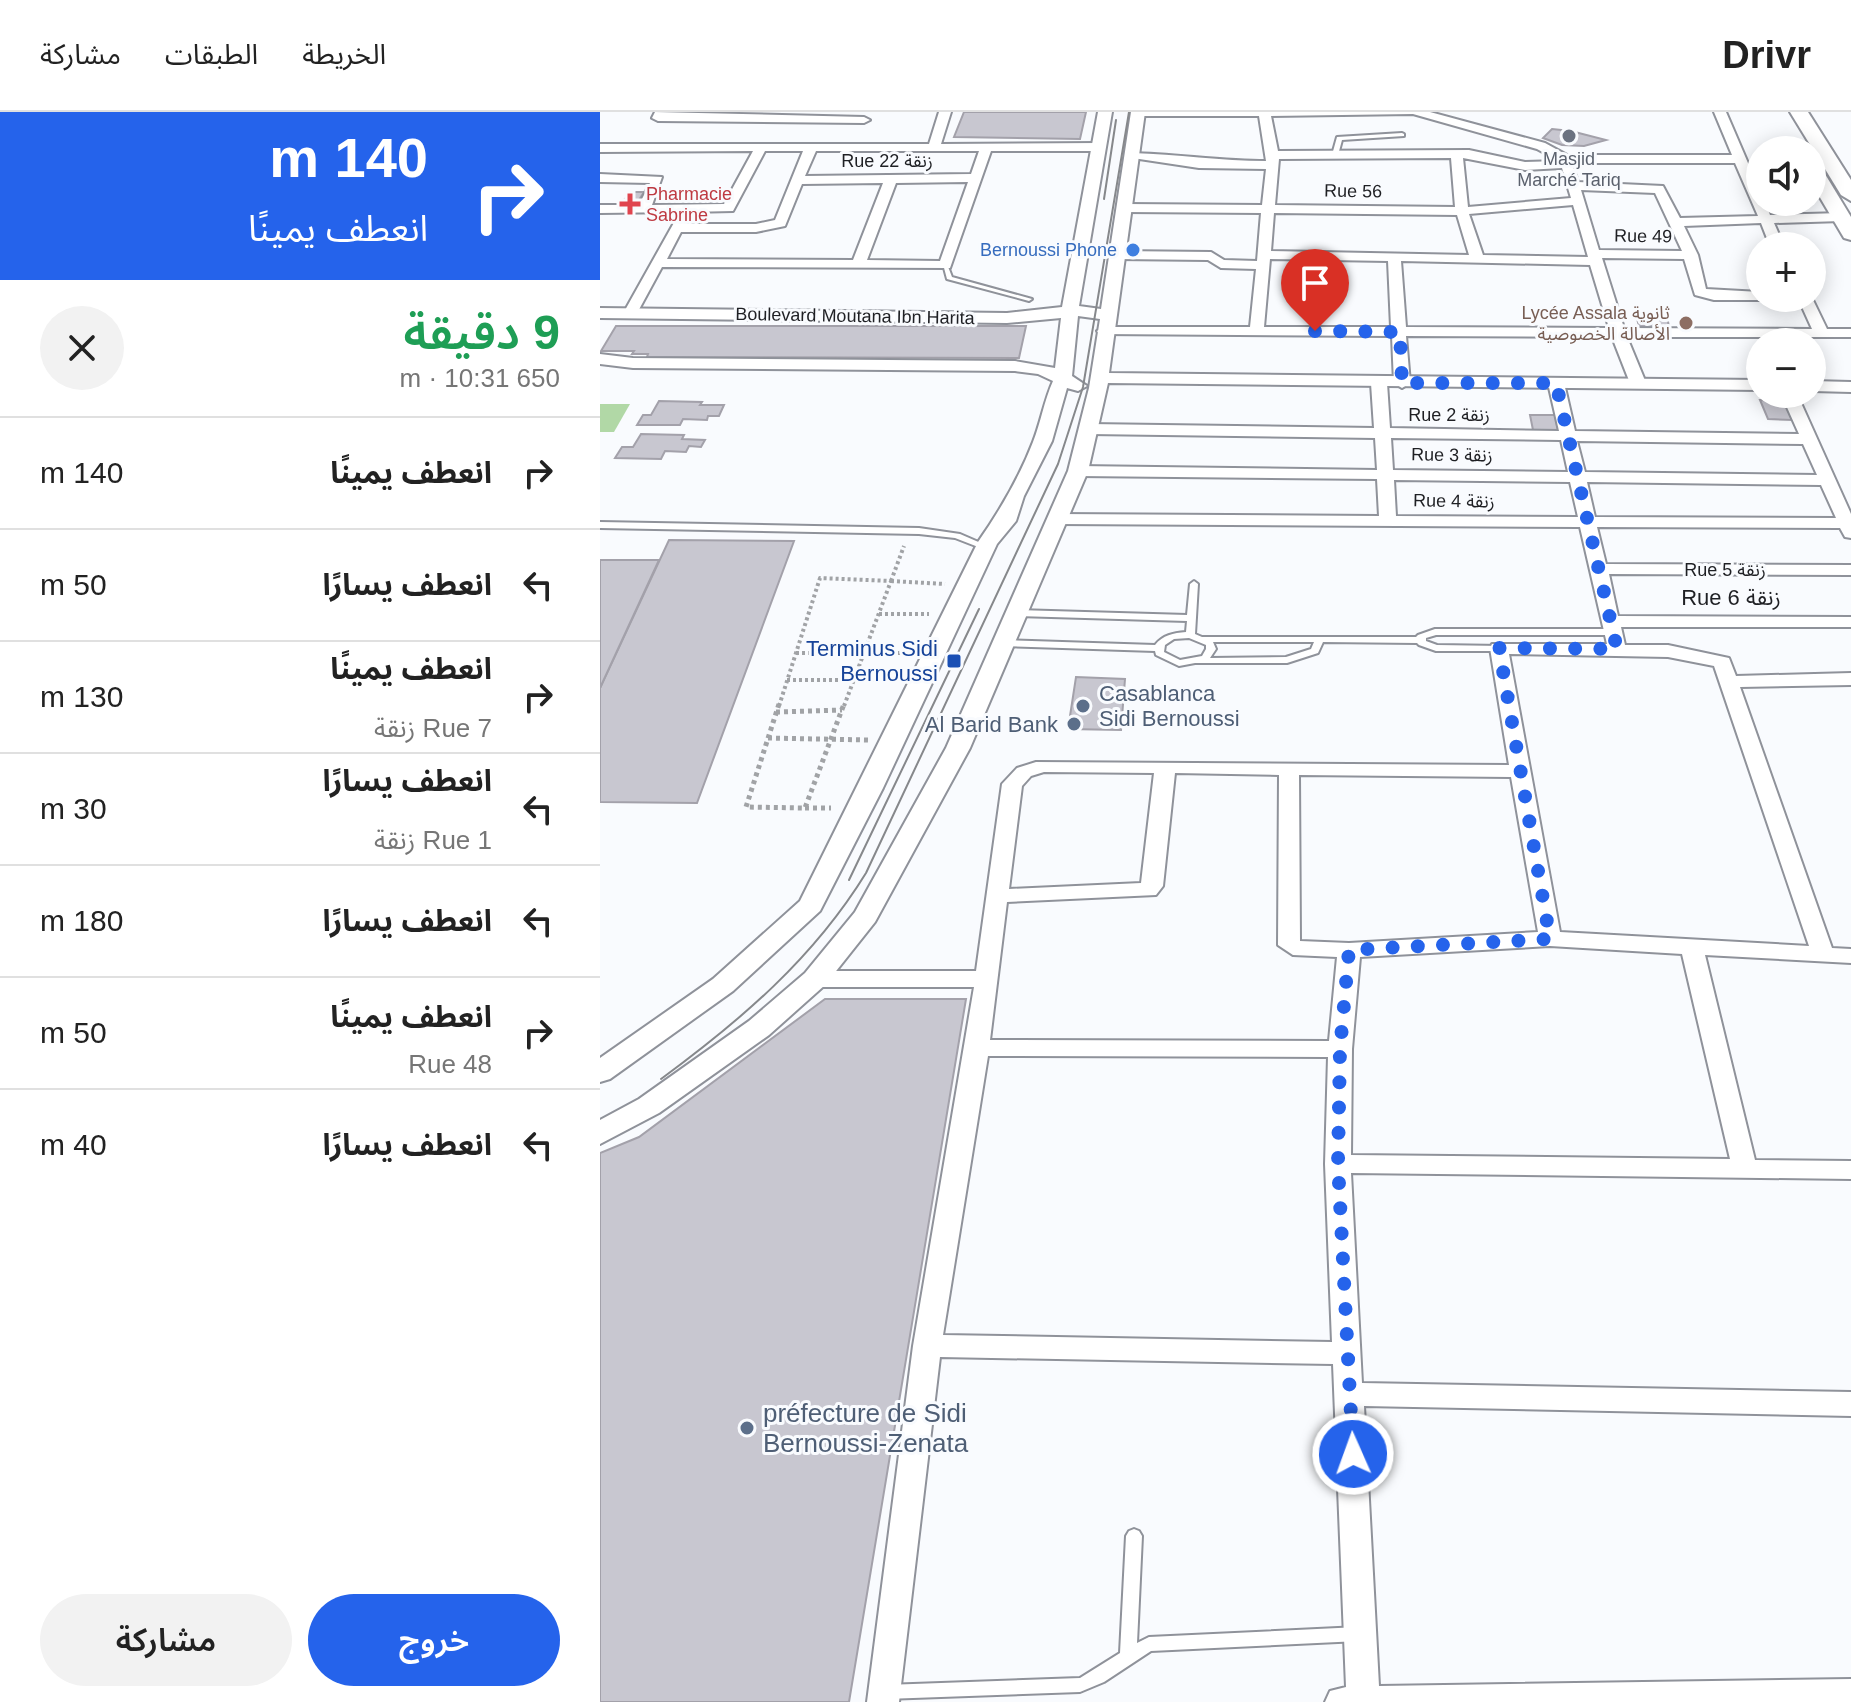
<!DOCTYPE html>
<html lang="ar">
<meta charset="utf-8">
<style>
:root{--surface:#fff;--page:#f2f2f2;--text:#222;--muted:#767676;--line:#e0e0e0;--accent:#2563eb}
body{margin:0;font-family:Arial,"Noto Sans Arabic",sans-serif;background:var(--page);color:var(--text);direction:rtl;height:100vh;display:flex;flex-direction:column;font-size:30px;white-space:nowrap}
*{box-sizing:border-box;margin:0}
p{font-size:26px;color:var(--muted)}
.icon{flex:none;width:44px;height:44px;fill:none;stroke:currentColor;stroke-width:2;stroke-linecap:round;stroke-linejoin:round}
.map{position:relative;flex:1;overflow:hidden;direction:ltr}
.sheet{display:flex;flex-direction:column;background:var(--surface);width:600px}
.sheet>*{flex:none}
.hud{background:#2563eb;color:#fff;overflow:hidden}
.fabs{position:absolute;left:1146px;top:24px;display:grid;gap:16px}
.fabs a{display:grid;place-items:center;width:80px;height:80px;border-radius:50%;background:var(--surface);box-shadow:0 4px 20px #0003;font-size:40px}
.pin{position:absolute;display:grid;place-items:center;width:68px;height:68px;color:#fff;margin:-82px -34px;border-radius:50% 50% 50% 0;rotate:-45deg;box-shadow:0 0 8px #0007}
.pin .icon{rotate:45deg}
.me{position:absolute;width:88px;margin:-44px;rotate:358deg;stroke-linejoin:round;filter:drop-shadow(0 0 6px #0008)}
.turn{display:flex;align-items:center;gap:28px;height:168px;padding:0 40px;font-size:36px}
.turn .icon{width:104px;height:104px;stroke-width:2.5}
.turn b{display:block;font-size:56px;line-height:68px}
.round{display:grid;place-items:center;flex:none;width:84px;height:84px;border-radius:42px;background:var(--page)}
.summary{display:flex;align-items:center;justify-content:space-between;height:136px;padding:0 40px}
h1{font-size:48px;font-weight:600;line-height:60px;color:#1e9e55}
.button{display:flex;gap:16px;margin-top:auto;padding:16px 40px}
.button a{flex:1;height:92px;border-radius:48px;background:var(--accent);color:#fff;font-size:32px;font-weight:600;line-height:92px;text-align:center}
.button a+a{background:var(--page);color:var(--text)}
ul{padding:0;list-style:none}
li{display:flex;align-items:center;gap:24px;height:112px;padding:0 40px;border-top:2px solid var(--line)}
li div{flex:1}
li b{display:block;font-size:30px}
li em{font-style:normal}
header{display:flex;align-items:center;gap:48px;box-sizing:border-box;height:112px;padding:0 40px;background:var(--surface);border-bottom:2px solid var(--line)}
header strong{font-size:38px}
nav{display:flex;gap:44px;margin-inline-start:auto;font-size:28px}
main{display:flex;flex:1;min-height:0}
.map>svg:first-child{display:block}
</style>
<header>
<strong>Drivr</strong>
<nav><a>الخريطة</a><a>الطبقات</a><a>مشاركة</a></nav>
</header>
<main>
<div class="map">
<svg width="1251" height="1590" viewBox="0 0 1251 1590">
<rect width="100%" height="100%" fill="#f9fbfe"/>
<!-- green -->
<path fill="#b1d8a6" d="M0 292H30L14 320H0Z"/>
<!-- building -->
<g fill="#c8c7d0" stroke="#a3a1aa" stroke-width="2">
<path d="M364 0H486L480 27 354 25Z"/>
<path d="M952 17 971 19 1006 28 984 34 962 33 943 26Z"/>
<path d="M32 80H44L37 91 22 90Z"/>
<path d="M1036 203 1067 204 1069 215 1039 214Z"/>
<path d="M16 214H426L419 246 47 245 48 242H32L34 239H1Z"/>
<path d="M1160 288 1184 289 1192 308 1168 307Z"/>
<path d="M59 289 102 290 100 293H124L119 304H108L107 308 83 307 80 313H37L43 303H51Z"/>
<path d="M930 303H955L958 318H933Z"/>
<path d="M41 322 84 323 82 327 105 328 101 335 89 334 86 340 65 339 61 347 15 346 22 335H33Z"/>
<path d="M69 428 194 429 97 691 0 690V576Z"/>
<path d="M0 448H59L0 576Z"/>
<path d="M476 565 525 567 521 618 468 617Z"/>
<path d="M225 887H366L249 1590H0V1041L39 1025Z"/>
</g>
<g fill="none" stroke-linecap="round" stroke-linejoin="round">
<!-- service casing -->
<g stroke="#8f929a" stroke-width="4">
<g id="service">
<path d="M802 21 804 22V24L742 28 738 43 735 45 732 43 737 25Z"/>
<path d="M343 152H347L352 165 432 187 429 189 347 167Z"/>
<path d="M0 410 319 416 360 422 390 435 386 438 355 426 319 422 0 416Z"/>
<path d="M594 469 598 472 595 522 602 525H816L818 523 835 517H1013L1018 520 1013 523H836L826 526V529L837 533 902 534V538L899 539H836L819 533 817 531 723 530 718 541 687 551H595L579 554 556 543 555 539 404 534 399 531 404 528 555 533C563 523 573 521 586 520L587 509 417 504 412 501 417 498 587 503 590 472ZM589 526 606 533V537L602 544 580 548 564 540 565 533 574 527ZM613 530H714L711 537 686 545 610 546 616 537Z"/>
<path d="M534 1417 539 1419 542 1424 537 1531 549 1525 759 1515 765 1517 767 1522 765 1527 759 1529 551 1539 504 1570 480 1580 285 1587 279 1585 277 1580 279 1575 285 1573 480 1566 520 1541 526 1424 529 1419Z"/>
</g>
</g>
<!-- minor casing -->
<g stroke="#8f929a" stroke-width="4">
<g id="minor">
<path d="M55 0 264 5 270 8 264 11 58 9 52 6Z"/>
<path d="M339 0H351L341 32 499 31 505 35 499 39H391L350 156 62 155 36 203 24 200 80 100 0 101V93H39L50 71 0 70V62L62 65 52 93 124 92 153 39 0 40V32H329ZM165 39H203L175 108 156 112H86L90 103 88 100 133 99ZM216 39H379L371 62 205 64ZM368 70 340 149 267 148 296 71ZM283 71 253 148 67 147 81 120H156L185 114 202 72Z"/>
<path d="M532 0H830L945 31 967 43H1132L1114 0H1126L1160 79V90H1165L1170 103 1242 101 1248 105 1242 109 1174 111 1184 134H1170L1161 111 1084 114 1098 143 1106 177 1160 180V186H1166L1160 188H1114L1095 183 1084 147 1002 146 1024 216 1212 217 1198 186H1212L1227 217H1251V225H1027L1046 271 1038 276 1030 271 1012 225 806 224 810 271 802 276 794 271 792 224 499 222 497 219 504 215H650L656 157 621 156 608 148 517 147 510 143 517 139 611 140 624 148 657 149 661 101 526 100 520 96 526 92 662 93 666 57 599 56 526 45 532 41C577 42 621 49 666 49L659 4H537ZM813 2 937 37 959 49 925 50 869 38 678 39 671 4ZM851 46 855 95 675 93 679 47ZM863 46 925 58 962 56 971 86 868 95ZM972 51H1135L1158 104 1080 106 1063 74 978 70ZM981 78 1055 81 1082 139 999 138ZM973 93 988 145 883 143 869 102ZM674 101 857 103 869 143 671 139ZM670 147 788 149 791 215H664ZM801 149 990 153 1009 216 806 215Z"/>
<path d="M779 266 787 271 790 316 959 319 948 271 956 266 964 271 975 319 1199 322 1181 282H1197L1251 402V426L1245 425 1240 416 997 415 1006 452 1251 453V463L1009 462 1018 504 1251 505V515H1021L1025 533H1068L1129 546 1136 564 1251 561V573L1140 575 1232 836 1251 837V851L1105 843 1155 1048 1251 1049V1067L751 1061 762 1271 1251 1280V1304L764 1294 779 1574 1251 1567V1590H725L730 1579 746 1575 733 1252 340 1245 299 1590H267L313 1234 374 875H215L204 867 215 859H376L402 672 417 656 436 650 909 653 890 536 892 532H1007L980 415 457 412 449 407 457 402 779 404 777 367 478 364 470 359 478 354 777 358 775 326 489 322 481 317 489 312 774 316 771 271ZM791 326 961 328 968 360 793 358ZM977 329 1203 332 1217 363 985 360ZM794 368 970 370 978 405 796 404ZM987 370 1221 373 1236 406 995 405ZM909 542 1068 545 1114 554 1209 834 960 820ZM444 660 554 661 541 771 409 777 422 674 431 664ZM575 661 679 663 678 833 693 843 737 845 729 929 390 928 407 790 556 783 563 774ZM699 663 911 665 938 820 749 831 700 829ZM950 834 1082 842 1130 1047 751 1043 752 937 760 845ZM388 944 728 945 725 1052 732 1230 343 1223Z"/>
</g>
</g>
<!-- tertiary casing -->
<g stroke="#8f929a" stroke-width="4">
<g id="tertiary">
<path d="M498 0H512L479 194 501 197 531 0H545L509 261 1160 268V278L508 271 488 359 370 636 275 810 225 873 169 923 59 1001 0 1032V1008L39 987 149 909 205 861 255 800 346 636 468 359 489 276 500 207 478 204 472 264 487 274 478 279 467 276 452 329 424 384 416 409 397 432 283 676 220 799 133 879 10 967 0 970V946L113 867 200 789 378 430C399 400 420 364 433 330 441 310 444 289 453 269L438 262 415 259 33 256 0 252V242L33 246 415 249 455 256 461 206 407 211 0 206V196L407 201 462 195Z"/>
<path d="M1212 269 1251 270V280L1212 279Z"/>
</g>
</g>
<!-- primary casing -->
<g stroke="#8f929a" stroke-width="4">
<g id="primary">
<path d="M1190 0H1208L1251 68V89L1241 83Z"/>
<path d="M1218 60 1225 62 1251 105V128L1244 126 1212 72V62Z"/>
</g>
</g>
<!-- path-far1 -->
<g stroke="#a1a3a6" stroke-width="4" stroke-dasharray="3 3" stroke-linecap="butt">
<path d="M291 469 345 472"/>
<path d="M291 469 304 434"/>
<path d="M279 502H329"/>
<path d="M196 541H310"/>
<path d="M187 568H298"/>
<path d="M179 594 220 466 291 469"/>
<path d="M244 594 291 469"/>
</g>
<!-- path -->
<g stroke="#a1a3a6" stroke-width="5" stroke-dasharray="4 4" stroke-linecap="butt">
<path d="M179 592 146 695 205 696 244 592"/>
<path d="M176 600 242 598"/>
<path d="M168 626 268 628"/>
<path d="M205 696H231"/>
</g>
<!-- service -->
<use href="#service" fill="#fff" fill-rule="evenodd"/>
<!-- minor -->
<use href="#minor" fill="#fff" fill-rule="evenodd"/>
<!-- tertiary -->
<use href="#tertiary" fill="#fff" fill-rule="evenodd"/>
<!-- primary -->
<use href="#primary" fill="#fff" fill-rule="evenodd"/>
<!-- tram -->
<g stroke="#86888b" stroke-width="2">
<path d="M504 87 516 8"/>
<path d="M249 768 379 497"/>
<path d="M61 967C141 908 213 847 266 761L458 352 483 275 529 0"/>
</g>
</g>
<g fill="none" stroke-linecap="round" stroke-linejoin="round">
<!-- route -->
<path stroke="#2563eb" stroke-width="14" stroke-dasharray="0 25.2" d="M715 219 800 220 802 271H956L1017 537 899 536 950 827 749 838 740 937 738 1052 753 1342"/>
</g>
<!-- markers -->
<circle fill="#6b7280" stroke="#f9fbfe" stroke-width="3" cx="969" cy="24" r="8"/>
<path fill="#e0444e" stroke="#f9fbfe" stroke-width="3" d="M26 80h8v8h8v8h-8v8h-8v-8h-8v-8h8z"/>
<circle fill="#3f7fe0" stroke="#f9fbfe" stroke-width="3" cx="533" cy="138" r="8"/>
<circle fill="#8d6e63" stroke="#f9fbfe" stroke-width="3" cx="1086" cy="211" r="8"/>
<rect fill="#1a4fb4" stroke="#f9fbfe" stroke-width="3" x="346" y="541" width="16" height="16" rx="4"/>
<g fill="#5c6f8a" stroke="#f9fbfe" stroke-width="3">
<circle cx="483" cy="594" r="8"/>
<circle cx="474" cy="612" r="8"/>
<circle cx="147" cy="1316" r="8"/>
</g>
<g text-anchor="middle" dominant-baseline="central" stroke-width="6" stroke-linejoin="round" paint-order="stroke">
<!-- far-worship labels -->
<g font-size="18" fill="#5b616d" stroke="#f9fbfe">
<text x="969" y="47">Masjid<tspan x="969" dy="21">Marché Tariq</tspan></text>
</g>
<!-- far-street labels -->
<g font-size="18" fill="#1f2024" stroke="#f9fbfe">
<text x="287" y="49">Rue 22 زنقة</text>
<text transform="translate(753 79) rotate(1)">Rue 56</text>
<text transform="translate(1043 124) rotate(1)">Rue 49</text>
<text transform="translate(255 204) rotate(1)">Boulevard Moutana Ibn Harita</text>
<text x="849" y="303">Rue 2 زنقة</text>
<text transform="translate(852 343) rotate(1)">Rue 3 زنقة</text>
<text transform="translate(854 389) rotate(1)">Rue 4 زنقة</text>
<text x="1125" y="458">Rue 5 زنقة</text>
</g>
<!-- far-health labels -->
<g font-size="18" fill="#be3a42" stroke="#f9fbfe" text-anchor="start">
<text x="46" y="82">Pharmacie<tspan x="46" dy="21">Sabrine</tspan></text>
</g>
<!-- far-shop labels -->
<g font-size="18" fill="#366cbe" stroke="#f9fbfe" text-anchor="end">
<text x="517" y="138">Bernoussi Phone</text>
</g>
<!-- far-education labels -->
<g font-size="18" fill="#785e54" stroke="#f9fbfe" text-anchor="end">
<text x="1070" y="201">Lycée Assala ثانوية<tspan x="1070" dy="21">الأصالة الخصوصية</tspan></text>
</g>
<!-- street labels -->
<g font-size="22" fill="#1f2024" stroke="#f9fbfe">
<text x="1131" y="485">Rue 6 زنقة</text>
</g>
<!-- transit labels -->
<g font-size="22" fill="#164399" stroke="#f9fbfe" text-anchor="end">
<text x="338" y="536">Terminus Sidi<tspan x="338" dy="25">Bernoussi</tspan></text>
</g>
<!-- service labels -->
<g font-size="22" fill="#4e5e75" stroke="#f9fbfe" text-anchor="start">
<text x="499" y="581">Casablanca<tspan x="499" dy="25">Sidi Bernoussi</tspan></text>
<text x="458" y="612" text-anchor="end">Al Barid Bank</text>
</g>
<!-- near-service labels -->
<g font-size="26" fill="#4e5e75" stroke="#f9fbfe" text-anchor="start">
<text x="163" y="1301">préfecture de Sidi<tspan x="163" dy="30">Bernoussi-Zenata</tspan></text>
</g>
</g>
</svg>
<div class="fabs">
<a><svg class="icon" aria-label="sound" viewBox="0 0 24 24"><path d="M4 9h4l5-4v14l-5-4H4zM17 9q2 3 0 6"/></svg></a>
<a>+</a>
<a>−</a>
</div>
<div class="pin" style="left:715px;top:219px;background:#d93025"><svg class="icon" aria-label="arrive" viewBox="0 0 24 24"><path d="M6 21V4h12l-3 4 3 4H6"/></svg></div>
<svg class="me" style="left:753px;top:1342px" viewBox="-20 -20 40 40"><circle r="17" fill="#2563eb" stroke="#fff" stroke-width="3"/><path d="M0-11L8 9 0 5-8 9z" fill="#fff"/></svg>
</div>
<section class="sheet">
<div class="hud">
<div class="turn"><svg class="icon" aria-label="right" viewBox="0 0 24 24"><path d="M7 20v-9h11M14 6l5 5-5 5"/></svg><div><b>140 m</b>انعطف يمينًا</div></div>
</div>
<div class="summary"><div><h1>9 دقيقة</h1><p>650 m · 10:31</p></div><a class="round"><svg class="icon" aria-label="close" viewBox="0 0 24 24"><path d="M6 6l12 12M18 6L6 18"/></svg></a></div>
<ul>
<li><svg class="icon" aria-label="right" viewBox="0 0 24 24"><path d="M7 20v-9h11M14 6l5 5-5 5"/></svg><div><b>انعطف يمينًا</b></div><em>140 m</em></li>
<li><svg class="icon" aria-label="left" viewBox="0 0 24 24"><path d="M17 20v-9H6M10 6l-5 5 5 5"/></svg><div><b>انعطف يسارًا</b></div><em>50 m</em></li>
<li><svg class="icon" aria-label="right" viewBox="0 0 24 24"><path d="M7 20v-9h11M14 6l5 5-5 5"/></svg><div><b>انعطف يمينًا</b><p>Rue 7 زنقة</p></div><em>130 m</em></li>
<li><svg class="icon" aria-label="left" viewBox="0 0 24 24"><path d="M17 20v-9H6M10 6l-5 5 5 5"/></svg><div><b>انعطف يسارًا</b><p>Rue 1 زنقة</p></div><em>30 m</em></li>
<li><svg class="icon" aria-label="left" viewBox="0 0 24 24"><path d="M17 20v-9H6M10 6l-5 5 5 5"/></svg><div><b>انعطف يسارًا</b></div><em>180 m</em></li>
<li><svg class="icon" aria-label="right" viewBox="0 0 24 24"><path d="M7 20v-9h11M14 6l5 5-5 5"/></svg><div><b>انعطف يمينًا</b><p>Rue 48</p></div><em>50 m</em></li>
<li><svg class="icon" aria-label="left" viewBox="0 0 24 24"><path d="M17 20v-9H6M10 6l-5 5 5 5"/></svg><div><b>انعطف يسارًا</b></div><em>40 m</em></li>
</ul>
<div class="button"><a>خروج</a><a>مشاركة</a></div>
</section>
</main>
